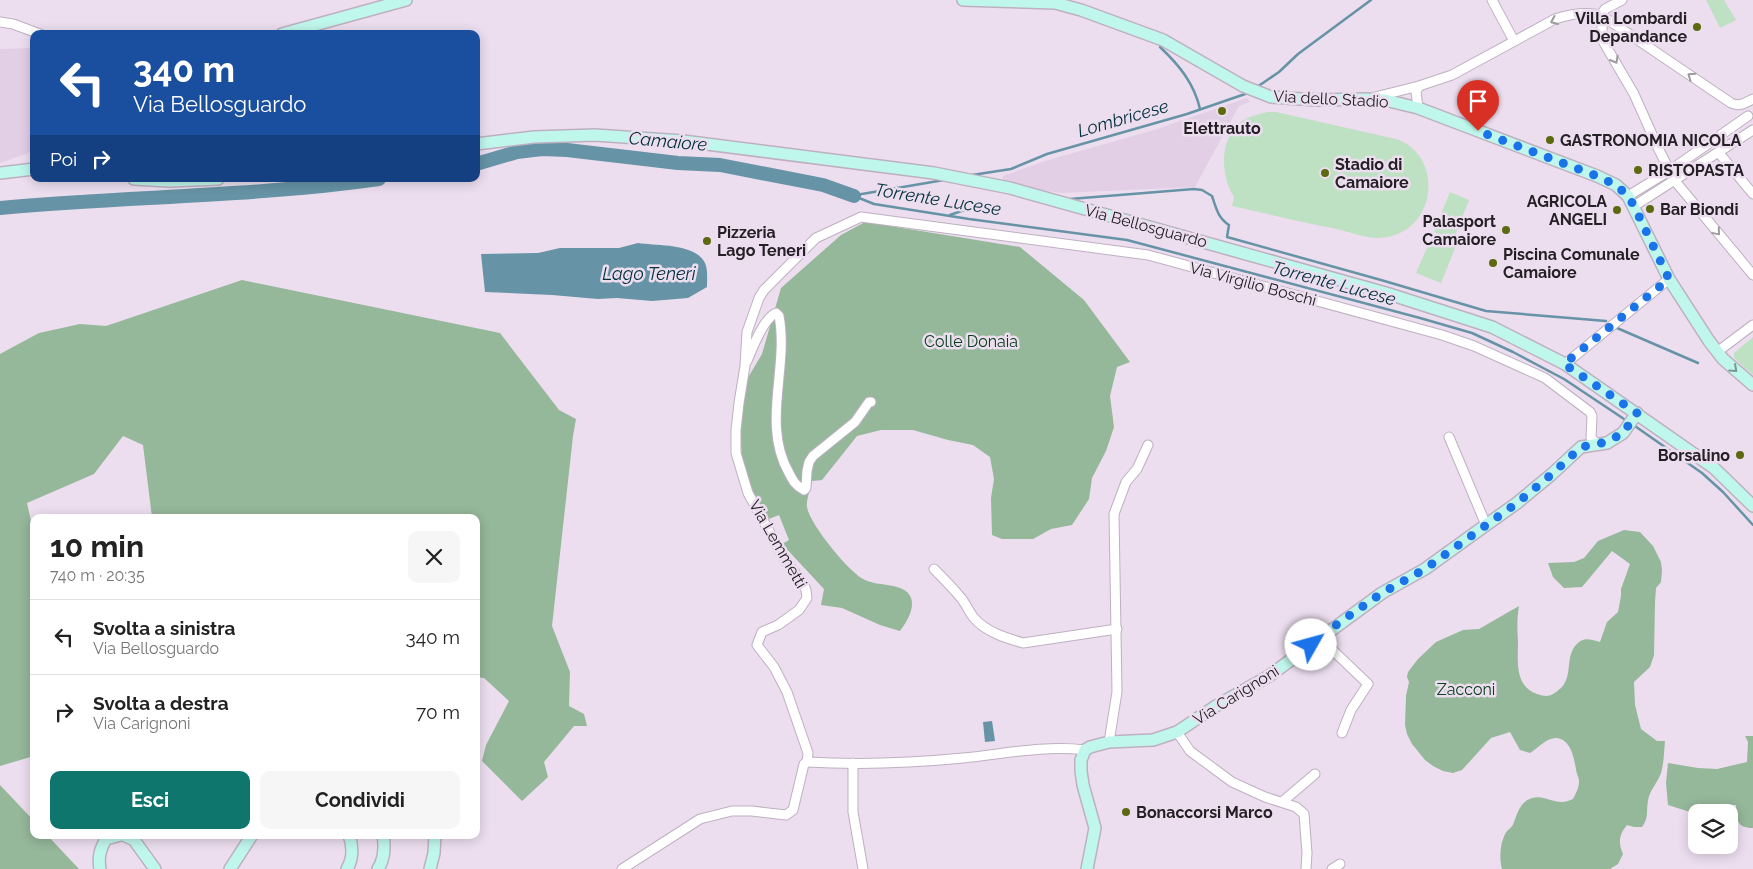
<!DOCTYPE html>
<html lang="it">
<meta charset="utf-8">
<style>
:root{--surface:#fff;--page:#f6f6f6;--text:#222;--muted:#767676;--line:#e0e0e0;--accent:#0f766e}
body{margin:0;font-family:Raleway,sans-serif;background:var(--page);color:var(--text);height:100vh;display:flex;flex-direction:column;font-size:19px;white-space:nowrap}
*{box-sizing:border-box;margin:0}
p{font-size:16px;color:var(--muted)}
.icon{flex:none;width:28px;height:28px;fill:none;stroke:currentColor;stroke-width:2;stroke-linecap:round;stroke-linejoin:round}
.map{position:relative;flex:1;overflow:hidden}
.sheet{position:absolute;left:30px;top:514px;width:450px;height:325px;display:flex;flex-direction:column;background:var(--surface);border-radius:10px;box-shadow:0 2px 12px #0003}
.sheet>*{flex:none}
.top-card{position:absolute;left:30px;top:30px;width:450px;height:152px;border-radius:10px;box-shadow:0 2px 12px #0003;background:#1a4fa0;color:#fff;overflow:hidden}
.buttons{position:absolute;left:1688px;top:804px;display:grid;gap:10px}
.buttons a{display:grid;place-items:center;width:50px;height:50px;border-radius:10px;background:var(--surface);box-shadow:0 2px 12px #0003;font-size:25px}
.pin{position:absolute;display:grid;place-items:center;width:42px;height:42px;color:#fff;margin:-51px -21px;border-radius:50% 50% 50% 0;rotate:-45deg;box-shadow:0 0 5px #0007}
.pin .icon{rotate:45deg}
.me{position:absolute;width:55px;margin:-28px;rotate:52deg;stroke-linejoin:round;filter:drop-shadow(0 0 4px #0008)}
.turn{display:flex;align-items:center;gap:18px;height:105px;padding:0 20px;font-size:22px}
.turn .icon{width:65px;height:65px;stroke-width:2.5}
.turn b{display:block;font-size:35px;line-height:42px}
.then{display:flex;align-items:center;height:48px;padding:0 20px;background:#0003;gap:10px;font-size:19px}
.round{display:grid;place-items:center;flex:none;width:52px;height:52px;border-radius:10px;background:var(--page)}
.overview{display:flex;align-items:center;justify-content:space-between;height:85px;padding:0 20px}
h1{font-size:30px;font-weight:700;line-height:38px}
.action{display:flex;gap:10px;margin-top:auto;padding:10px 20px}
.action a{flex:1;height:58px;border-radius:10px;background:var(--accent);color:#fff;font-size:20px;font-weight:700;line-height:58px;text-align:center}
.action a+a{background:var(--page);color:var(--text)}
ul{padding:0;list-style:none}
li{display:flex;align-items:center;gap:15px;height:75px;padding:0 20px;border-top:1px solid var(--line)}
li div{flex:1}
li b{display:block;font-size:19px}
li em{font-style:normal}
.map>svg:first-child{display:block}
</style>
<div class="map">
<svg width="1753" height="869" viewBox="0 0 1753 869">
<rect width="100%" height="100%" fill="#ecdeef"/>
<!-- built -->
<g fill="#e2cfe6">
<path d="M34 48V151L0 163V49Z"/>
<path d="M1247 98 1250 102 1239 106 1195 187 1062 193 1046 191 1003 180V176L1045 161 1154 130Z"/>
</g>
<!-- green -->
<g fill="#bee0c3">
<path d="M1706 0H1724L1736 20 1720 28Z"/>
<path d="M1268 112H1276L1396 139C1445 155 1438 236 1378 238 1365 238 1350 232 1337 229 1302 222 1267 214 1232 206L1234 197C1220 175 1219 138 1242 121 1250 116 1259 114 1268 112Z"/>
<path d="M1450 192 1469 200 1453 240 1434 232Z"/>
<path d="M1433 234 1457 243 1441 283 1416 273Z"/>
<path d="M1753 337V375L1734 358V353Z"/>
</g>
<!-- forest -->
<g fill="#95b79a">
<path d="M865 222 1020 247 1084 300 1130 362 1117 367 1110 396 1114 427 1106 451 1092 478 1089 499 1072 525 1051 529 1033 539H1002L992 535 991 498 994 479 990 457 973 445 948 440 913 430H881L857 436 822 480 812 481C811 488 806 499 807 507 809 523 849 573 865 580 877 586 898 583 908 593 918 604 907 622 900 631L880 625 842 608 821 605 824 589 782 544 789 540 779 515 769 519 754 494 742 458 740 431 746 381 762 354 781 288 841 235Z"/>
<path d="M242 280 500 333 559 410 576 419 573 436 552 626 570 672 569 706 584 714 587 726H574L544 762 548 777 522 801 482 761 486 745 509 701 484 678 476 677V518L152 517 143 445 123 436 94 474 27 503 34 535V756L0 766V354L39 333 80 324 106 326Z"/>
<path d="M1624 530 1640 532 1653 546 1661 562 1662 570 1661 582 1656 588 1655 602 1654 655 1650 667 1634 682 1635 705 1641 729 1657 741H1665C1664 751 1664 763 1661 773 1658 782 1649 791 1648 801 1646 811 1649 818 1642 827H1634L1627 825C1619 835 1618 842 1623 854L1618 864 1610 869H1502C1499 858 1500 841 1507 831 1510 828 1513 826 1514 822 1518 812 1520 802 1532 798 1543 795 1551 802 1562 802 1566 802 1570 800 1573 799 1576 793 1579 788 1579 781 1579 777 1576 773 1576 769 1574 758 1571 740 1557 738 1547 737 1538 748 1530 753L1520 750 1510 732 1491 738 1462 770 1453 773 1443 771 1433 766 1425 760 1412 744 1407 734 1405 725 1406 696 1409 682 1407 677 1408 672 1418 659 1436 642 1463 630 1479 629 1519 606C1517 618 1517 629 1518 641 1518 660 1514 686 1537 694 1548 698 1552 696 1561 688 1573 676 1565 657 1576 645 1584 636 1591 640 1600 642L1607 622 1618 612 1621 596V589L1630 564 1612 551 1582 587 1564 588 1553 577 1548 563 1574 562 1584 558 1598 541Z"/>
<path d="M1745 736H1753V828C1736 828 1737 819 1736 805L1698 806 1690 812 1668 805 1666 783 1668 763 1698 768 1717 769 1747 762 1748 742Z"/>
<path d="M0 785 34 821V835H47L79 869H0Z"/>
</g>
<!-- water -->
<g fill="#6693a5">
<path d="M638 243C657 246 695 243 705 263 708 269 707 280 707 287L688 298 652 301 617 298 598 299 552 295 485 292 481 254 538 253 560 248H619Z"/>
<path d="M992 721 995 741 985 742 983 722Z"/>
</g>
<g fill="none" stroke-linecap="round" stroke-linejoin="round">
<!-- stream -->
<g stroke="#6693a5" stroke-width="2.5">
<path d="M1160 47C1179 65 1194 83 1200 109"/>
<path d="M1257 87 1279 72 1298 54 1371 0"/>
<path d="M972 175 1011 169 1047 154 1187 114 1248 93"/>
<path d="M856 195 944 180"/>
<path d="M854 196 874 204 969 219 1127 240 1420 318 1472 333 1513 352 1564 379 1627 421"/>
<path d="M1070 199 1194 189 1202 190 1212 196C1216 208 1218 218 1229 225L1227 237 1381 280 1486 311 1606 321"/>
<path d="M950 215 967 209"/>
<path d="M1617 328 1698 363"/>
<path d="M1632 424 1702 473 1723 492 1753 525"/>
</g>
<!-- river -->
<g stroke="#6693a5" stroke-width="14">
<path d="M476 164 517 152 542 149 567 150 678 163 720 165 823 185 854 196"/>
<path d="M0 208C126 196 253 197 379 179"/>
</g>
<!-- street casing -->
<g stroke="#beb0c1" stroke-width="11">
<g id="street">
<path d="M1492 0 1514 41"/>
<path d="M1601 15 1603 41 1634 94 1659 150 1675 181 1753 275"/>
<path d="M1601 15 1605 9 1622 0"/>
<path d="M0 22 13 24 40 34"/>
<path d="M1375 97 1419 86 1452 75 1555 19C1570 14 1586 12 1601 15L1731 103C1740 107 1745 103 1753 99"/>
<path d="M1418 108 1416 92 1419 86"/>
<path d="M1719 153 1753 194"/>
<path d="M1628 196 1669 171 1748 116"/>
<path d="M1634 206 1753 130"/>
<path d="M1717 352 1753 325"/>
<path d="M747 361C752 349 763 319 776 313L779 316C789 368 761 424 789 473 793 481 796 486 804 490L806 488 807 471 809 462 813 456 855 422 869 402H871"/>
<path d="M1565 364 1669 279"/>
<path d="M1449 437 1486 525"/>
<path d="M934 569C943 578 953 588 961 598 966 604 969 612 974 618 986 632 1006 638 1023 643L1117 629"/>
<path d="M1321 639 1368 684 1351 710 1342 733"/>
<path d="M1177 732 1190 751 1232 782 1265 797 1296 807 1304 814 1307 853 1306 869"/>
<path d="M1109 742 1117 692 1114 514 1126 482 1137 469 1148 445"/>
<path d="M1085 750C1044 745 1004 754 963 758 912 763 859 765 807 762L808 753 787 692 774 667 757 645 762 632 778 625 799 610 807 598 806 590 802 581 786 562 748 493 736 453V430L739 403 745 366 747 332 759 298 764 290 816 238 861 217 1148 255 1442 335 1474 346 1545 378 1590 412 1592 416 1591 438 1597 444"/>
<path d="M853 763V812L863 869"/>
<path d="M1282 802 1315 774"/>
<path d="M622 869 700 819 732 811H752L786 815 793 810 804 764 807 762"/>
<path d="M1332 869 1340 864"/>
</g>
</g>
<!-- secondary casing -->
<g stroke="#beb0c1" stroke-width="14">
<g id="secondary">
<path d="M963 0 1055 3 1081 10 1163 40 1243 86 1271 97 1317 100 1366 99 1385 100 1418 108 1597 176 1616 185 1628 196 1669 279 1709 341 1723 359 1753 385"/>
<path d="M282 34 406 0"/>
<path d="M476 144 534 137 595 135 683 141 934 173 1010 188 1386 293 1492 327 1565 364 1714 468 1753 506"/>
<path d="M0 173 34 169"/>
<path d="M134 179 170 181 218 179"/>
<path d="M124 835 134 840 155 869"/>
<path d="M100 869C98 857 100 849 106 839L121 835"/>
<path d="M230 869 252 835"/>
<path d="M347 869C353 859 353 846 349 835"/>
<path d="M378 869C385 858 385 847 383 835"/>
<path d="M430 869 434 853 435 835"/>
<path d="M1087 869 1095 828 1083 785 1081 771V760L1085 750 1090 747 1109 742 1153 740 1177 732 1216 706 1269 676 1382 593 1425 569 1486 525 1517 503 1552 474 1581 447 1607 443 1623 433 1637 413"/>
</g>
</g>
<!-- street -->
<use href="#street" stroke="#fff" stroke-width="9"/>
<!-- secondary -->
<use href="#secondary" stroke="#c0f7ec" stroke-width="11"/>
</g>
<!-- one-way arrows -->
<defs><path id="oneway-chevron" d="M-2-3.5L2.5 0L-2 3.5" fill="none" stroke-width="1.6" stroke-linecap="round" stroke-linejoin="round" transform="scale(1.25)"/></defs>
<g stroke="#9d9b9d">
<use href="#oneway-chevron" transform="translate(1554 21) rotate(156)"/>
<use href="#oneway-chevron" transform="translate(1615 60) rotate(60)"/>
<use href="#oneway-chevron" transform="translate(1691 76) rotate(-146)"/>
<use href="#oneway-chevron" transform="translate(1717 232) rotate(50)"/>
</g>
<use stroke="#7a9693" href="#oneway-chevron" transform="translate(1734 369) rotate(42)"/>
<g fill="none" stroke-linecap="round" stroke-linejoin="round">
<!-- route -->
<path stroke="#1a73e8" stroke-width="9" stroke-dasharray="0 16.2" d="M1311 645 1340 622 1382 593 1425 569 1517 503 1552 474 1581 447 1607 442 1623 433 1637 413 1564 364 1669 279 1634 206 1628 196 1616 185 1597 176 1478 131"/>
</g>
<!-- markers -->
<g fill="#5c6911" stroke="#ecdeef" stroke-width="2">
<circle cx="1697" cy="27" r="5"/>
<circle cx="1222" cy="111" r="5"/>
<circle cx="1550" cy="140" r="5"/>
<circle cx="1638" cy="170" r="5"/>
<circle cx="1325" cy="173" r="5"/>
<circle cx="1650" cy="209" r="5"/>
<circle cx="1617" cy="210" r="5"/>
<circle cx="1506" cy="230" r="5"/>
<circle cx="707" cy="241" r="5"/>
<circle cx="1493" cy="263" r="5"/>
<circle cx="1740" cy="455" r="5"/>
<circle cx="1126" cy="812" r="5"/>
</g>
<g text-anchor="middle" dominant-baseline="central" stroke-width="5" stroke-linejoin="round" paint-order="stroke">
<!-- poi labels -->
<g font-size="16" font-weight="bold" fill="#252026" stroke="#ecdeef" text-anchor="start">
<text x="1687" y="18" text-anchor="end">Villa Lombardi<tspan x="1687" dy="18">Depandance</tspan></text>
<text x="1222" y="128" text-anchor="middle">Elettrauto</text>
<text x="1560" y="140">GASTRONOMIA NICOLA</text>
<text x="1335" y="164">Stadio di<tspan x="1335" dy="18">Camaiore</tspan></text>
<text x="1648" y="170">RISTOPASTA</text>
<text x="1607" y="201" text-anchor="end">AGRICOLA<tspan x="1607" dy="18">ANGELI</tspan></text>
<text x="1660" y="209">Bar Biondi</text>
<text x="1496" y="221" text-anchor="end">Palasport<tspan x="1496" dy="18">Camaiore</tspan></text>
<text x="717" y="232">Pizzeria<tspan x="717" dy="18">Lago Teneri</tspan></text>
<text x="1503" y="254">Piscina Comunale<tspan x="1503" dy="18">Camaiore</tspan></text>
<text x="1730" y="455" text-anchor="end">Borsalino</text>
<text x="1136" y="812">Bonaccorsi Marco</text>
</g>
<!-- street labels -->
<g font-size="16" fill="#252026" stroke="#ecdeef">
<text transform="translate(1331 99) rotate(3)">Via dello Stadio</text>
<text transform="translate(1146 226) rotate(15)">Via Bellosguardo</text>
<text transform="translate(1253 284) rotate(15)">Via Virgilio Boschi</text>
<text transform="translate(778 544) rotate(60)">Via Lemmetti</text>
<text transform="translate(1236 695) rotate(-32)">Via Carignoni</text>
</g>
<!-- park labels -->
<g font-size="16" fill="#09411c" stroke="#ecdeef">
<text x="971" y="341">Colle Donaia</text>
<text x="1466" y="689">Zacconi</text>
</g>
<!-- water labels -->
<g font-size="18" font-style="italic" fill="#03303d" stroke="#ecdeef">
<text transform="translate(1123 118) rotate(-16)">Lombricese</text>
<text transform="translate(668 141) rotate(5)">Camaiore</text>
<text transform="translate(938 199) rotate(9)">Torrente Lucese</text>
<text x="649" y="273">Lago Teneri</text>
<text transform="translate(1334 283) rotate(15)">Torrente Lucese</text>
</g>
</g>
</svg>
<div class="buttons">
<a><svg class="icon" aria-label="layers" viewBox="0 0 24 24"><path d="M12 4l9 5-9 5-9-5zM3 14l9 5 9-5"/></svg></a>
</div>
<div class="pin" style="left:1478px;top:131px;background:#d93025"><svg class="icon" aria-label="arrive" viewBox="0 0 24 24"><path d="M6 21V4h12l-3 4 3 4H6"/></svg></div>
<svg class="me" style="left:1311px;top:645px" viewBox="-20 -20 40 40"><circle r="19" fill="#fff"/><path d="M0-13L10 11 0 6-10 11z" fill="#1a73e8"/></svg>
<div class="top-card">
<div class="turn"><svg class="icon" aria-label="left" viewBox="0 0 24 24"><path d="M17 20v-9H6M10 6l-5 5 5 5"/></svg><div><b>340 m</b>Via Bellosguardo</div></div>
<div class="then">Poi<svg class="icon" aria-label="right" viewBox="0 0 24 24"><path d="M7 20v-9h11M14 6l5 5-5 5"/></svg></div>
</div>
<section class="sheet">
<div class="overview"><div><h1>10 min</h1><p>740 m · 20:35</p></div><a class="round"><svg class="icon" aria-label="close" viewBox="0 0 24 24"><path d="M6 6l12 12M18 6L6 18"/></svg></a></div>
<ul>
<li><svg class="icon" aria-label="left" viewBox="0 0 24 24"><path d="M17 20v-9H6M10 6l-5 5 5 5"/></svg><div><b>Svolta a sinistra</b><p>Via Bellosguardo</p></div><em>340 m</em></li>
<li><svg class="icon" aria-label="right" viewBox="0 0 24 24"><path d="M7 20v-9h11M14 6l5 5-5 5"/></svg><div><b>Svolta a destra</b><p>Via Carignoni</p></div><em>70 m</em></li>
</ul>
<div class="action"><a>Esci</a><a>Condividi</a></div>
</section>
</div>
